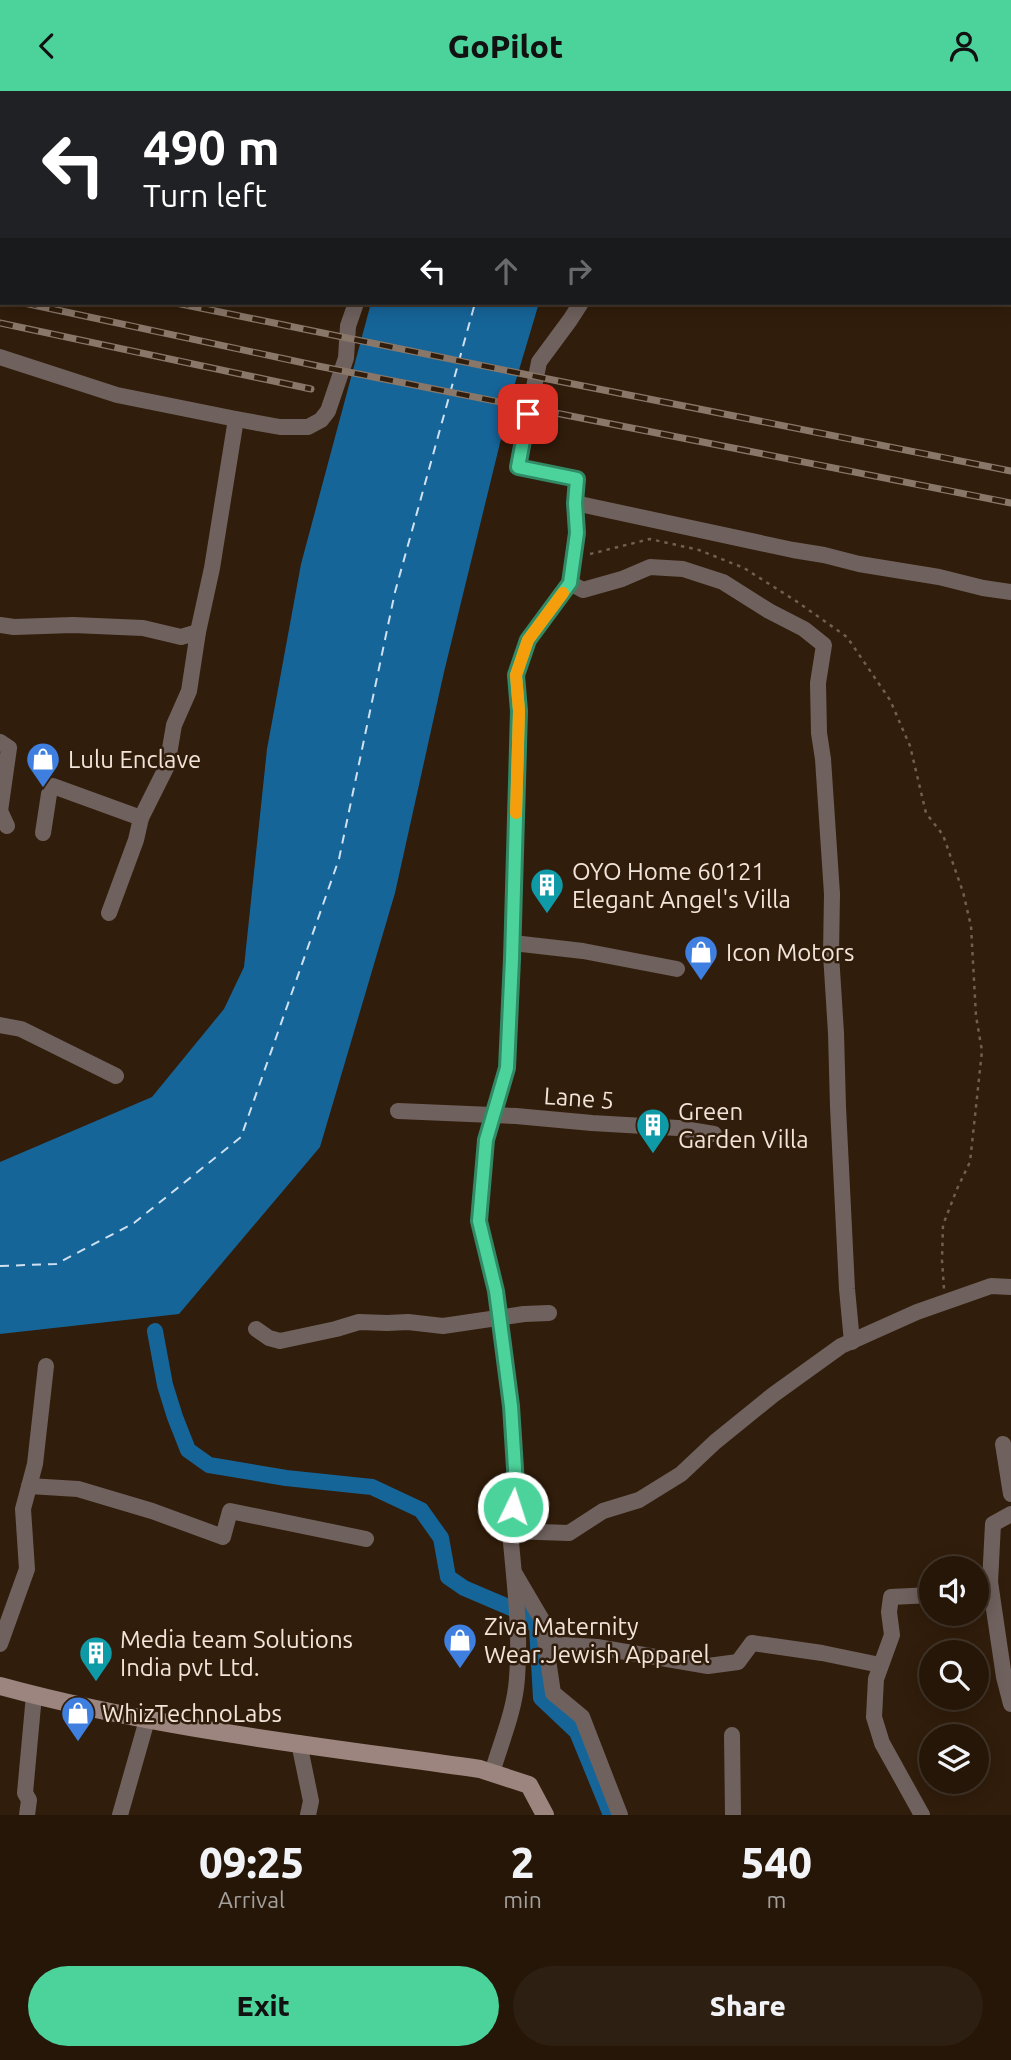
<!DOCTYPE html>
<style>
:root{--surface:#251608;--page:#2d1f12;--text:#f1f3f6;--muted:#a39f9c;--line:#423529;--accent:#4cd39b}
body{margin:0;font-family:Ubuntu,sans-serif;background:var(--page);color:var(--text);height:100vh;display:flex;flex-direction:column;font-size:26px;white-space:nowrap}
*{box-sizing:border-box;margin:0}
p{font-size:23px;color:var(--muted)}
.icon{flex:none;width:38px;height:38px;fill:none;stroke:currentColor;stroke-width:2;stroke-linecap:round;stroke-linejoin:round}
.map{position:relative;height:1724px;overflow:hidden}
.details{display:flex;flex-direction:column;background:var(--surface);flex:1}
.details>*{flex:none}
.banner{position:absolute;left:0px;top:0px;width:1012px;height:214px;box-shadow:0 4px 18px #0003,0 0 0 2px var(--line);background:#202124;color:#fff;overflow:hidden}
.buttons{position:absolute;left:919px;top:1465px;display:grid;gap:14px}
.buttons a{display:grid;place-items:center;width:70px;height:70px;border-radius:50%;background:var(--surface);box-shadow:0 4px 18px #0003,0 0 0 2px var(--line);font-size:35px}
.pin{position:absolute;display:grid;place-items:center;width:60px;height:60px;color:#fff;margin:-30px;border-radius:14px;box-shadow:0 4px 10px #0006}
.me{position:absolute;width:77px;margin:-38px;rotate:4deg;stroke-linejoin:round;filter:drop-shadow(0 0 5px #0008)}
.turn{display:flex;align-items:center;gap:24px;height:147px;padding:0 28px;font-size:32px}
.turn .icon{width:91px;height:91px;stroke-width:2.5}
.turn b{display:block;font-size:49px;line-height:60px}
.lanes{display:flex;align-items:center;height:66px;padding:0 28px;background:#0003;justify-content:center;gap:35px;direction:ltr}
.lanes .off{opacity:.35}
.eta{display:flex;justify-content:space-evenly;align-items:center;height:119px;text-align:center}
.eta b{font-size:42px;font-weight:800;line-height:49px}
.primary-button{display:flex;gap:14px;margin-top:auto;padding:14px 28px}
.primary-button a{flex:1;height:80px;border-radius:42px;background:var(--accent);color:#111;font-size:28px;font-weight:800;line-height:80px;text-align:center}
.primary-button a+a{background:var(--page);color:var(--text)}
header{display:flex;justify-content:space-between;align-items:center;height:91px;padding:0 28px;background:var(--accent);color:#111;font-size:32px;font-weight:800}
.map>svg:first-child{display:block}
</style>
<header><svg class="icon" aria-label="back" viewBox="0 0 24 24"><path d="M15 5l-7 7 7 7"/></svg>GoPilot<svg class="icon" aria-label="person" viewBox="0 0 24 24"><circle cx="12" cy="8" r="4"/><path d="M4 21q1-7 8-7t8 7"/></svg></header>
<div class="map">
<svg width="1011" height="1724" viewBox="0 0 1011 1724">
<rect width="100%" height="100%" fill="#311d0b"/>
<!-- water -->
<path fill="#166599" d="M371 212H539L513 299 444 581 395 802 320 1056 179 1223 0 1243V1071L152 1006 224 918 244 876 267 658 301 473Z"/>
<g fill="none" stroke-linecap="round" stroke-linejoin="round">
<!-- canal -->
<g stroke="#166599" stroke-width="16">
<path d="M1010 50 1011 42"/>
<path d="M1010 135 1011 137"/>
<path d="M155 1240 165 1294 175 1326 188 1359 209 1374 286 1387 372 1396 421 1419 441 1447 448 1486 464 1497 525 1523 537 1536 541 1607 577 1641 611 1724"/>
</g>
<!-- ferry -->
<g stroke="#cfe1f0" stroke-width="2" stroke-dasharray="9 7" stroke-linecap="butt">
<path d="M532 2 533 0"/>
<path d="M0 1175 56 1173 134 1132 241 1046 339 768 395 501 475 212"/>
</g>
<!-- path -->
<path stroke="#715f50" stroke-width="2.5" stroke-dasharray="3.5 5" stroke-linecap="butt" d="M590 463 650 448 699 459 744 477 796 510 847 546 890 609 910 655 926 722 943 744 963 801 971 835 976 925 982 960 970 1071 957 1098 943 1134 942 1169 944 1198"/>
<!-- street -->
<g stroke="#6f615d" stroke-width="16">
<path d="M198 2V0"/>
<path d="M429 2 430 0"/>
<path d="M0 139H2"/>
<path d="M0 266 117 304 236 328 212 477 198 541"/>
<path d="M236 328 280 336H308L321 329 328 320 346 267 348 235 356 212"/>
<path d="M575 412 793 459 824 464 859 473 939 486 983 497 1011 501"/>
<path d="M570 492 583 499 622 488 650 476 683 478 723 491 769 520 804 538 824 554 818 592 819 642 823 668 832 803 831 863 836 942 838 1016 847 1198 852 1251"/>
<path d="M0 534 14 536 73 534 143 537 181 546 198 541 189 600 174 634 167 675 141 727 136 749 109 822"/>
<path d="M0 651 9 657 0 720 7 735"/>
<path d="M43 742 49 703 53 695 141 727"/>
<path d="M513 852 583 860 677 878"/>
<path d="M0 934 21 938 116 985"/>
<path d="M398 1020 516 1025 592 1032 678 1037 714 1043"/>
<path d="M256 1238 269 1247 280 1250 336 1238 359 1231 387 1232 408 1231 443 1235 524 1223 549 1222"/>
<path d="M1003 1353 1011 1403"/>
<path d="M29 1395 78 1398 152 1420 223 1446 230 1420 366 1448"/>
<path d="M1011 1423 993 1433 990 1491 1004 1586 1011 1613"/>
<path d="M510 1440 516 1393 511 1315 496 1200 479 1130 486 1049 507 977 512 868 519 620 516 584 528 549 570 492 577 442 575 412 577 388 518 376 539 271 570 229 581 212"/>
<path d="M515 1483 542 1529 553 1602 582 1626 620 1724"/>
<path d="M0 1553 27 1478 23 1418 35 1373 46 1275"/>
<path d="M547 1553 597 1556 708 1575 738 1571 752 1552 822 1562 880 1574"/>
<path d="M732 1644 733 1724"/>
<path d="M299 1652 311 1710 308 1724"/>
<path d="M492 1682C501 1651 515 1619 517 1587 521 1538 514 1488 510 1440L569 1442 603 1420 639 1409 681 1383 715 1351 773 1304 841 1255 917 1221 991 1195 1011 1196"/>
<path d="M27 1724 29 1709 25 1702 34 1604"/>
<path d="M120 1724 147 1629"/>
<path d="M922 1724 882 1652 874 1626 876 1588 892 1544 889 1521 891 1506 931 1504"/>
</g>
<!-- secondary -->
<g stroke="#9b857e" stroke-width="18">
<path d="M590 0 593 2"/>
<path d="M1010 84H1011"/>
<path d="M0 1595C157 1638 319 1655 480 1678L529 1694 545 1724"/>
</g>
<!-- rail casing -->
<g stroke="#897769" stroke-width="7">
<g id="rail">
<path d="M0 174H2"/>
<path d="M0 207H2"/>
<path d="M24 212 318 275 1011 412"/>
<path d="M176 212 543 287 1011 380"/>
<path d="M0 232 311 298"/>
</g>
</g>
<!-- rail -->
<use href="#rail" stroke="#311d0b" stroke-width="4.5" stroke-dasharray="13" stroke-linecap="butt"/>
</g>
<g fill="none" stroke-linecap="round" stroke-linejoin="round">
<!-- route casing -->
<g stroke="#318965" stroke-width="18">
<path id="route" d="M513 1416 516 1393 511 1315 496 1200 479 1130 486 1049 507 977 512 868 519 620 516 584 528 549 570 492 577 442 575 412 577 388 518 376 528 323"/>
</g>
<!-- route -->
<use href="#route" stroke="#4cd39b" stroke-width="12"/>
<!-- slow -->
<path stroke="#f59e0b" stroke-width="12" d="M516 722 519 620 516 584 528 549 563 502"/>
</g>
<!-- icons -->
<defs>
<g id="shop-pin" transform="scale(1.75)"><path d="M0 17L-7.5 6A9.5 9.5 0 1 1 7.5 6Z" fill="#3f7fe0" stroke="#311d0b"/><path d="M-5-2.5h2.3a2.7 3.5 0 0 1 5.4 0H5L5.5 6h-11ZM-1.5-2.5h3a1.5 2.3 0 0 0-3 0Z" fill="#fff"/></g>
<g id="building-pin" transform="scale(1.75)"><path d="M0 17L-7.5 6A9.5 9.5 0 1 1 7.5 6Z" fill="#0f9aa8" stroke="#311d0b"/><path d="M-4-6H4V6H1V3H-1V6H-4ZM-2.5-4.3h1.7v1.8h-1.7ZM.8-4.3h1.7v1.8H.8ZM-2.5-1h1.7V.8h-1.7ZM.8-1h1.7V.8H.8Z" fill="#fff"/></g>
</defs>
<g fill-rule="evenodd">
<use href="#shop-pin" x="43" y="668"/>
<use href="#building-pin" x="547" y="794"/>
<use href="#shop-pin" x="701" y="861"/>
<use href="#building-pin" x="653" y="1034"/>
<use href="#shop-pin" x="460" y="1549"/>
<use href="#building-pin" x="96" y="1562"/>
<use href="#shop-pin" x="78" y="1622"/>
</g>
<g text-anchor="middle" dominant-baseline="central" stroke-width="5" stroke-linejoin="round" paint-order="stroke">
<!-- poi labels -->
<g font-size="24" fill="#f2e4d9" stroke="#311d0b" text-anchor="start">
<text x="68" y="668">Lulu Enclave</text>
<text x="572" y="780">OYO Home 60121<tspan x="572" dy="28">Elegant Angel's Villa</tspan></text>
<text x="726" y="861">Icon Motors</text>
<text x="678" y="1020">Green<tspan x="678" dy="28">Garden Villa</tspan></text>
<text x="484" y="1535">Ziva Maternity<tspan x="484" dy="28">Wear.Jewish Apparel</tspan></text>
<text x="120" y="1548">Media team Solutions<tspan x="120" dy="28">India pvt Ltd.</tspan></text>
<text x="102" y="1622">WhizTechnoLabs</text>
</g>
<!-- street labels -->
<g font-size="24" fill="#f2e4d9" stroke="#311d0b">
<text transform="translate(579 1007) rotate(4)">Lane 5</text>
</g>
</g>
</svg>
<div class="buttons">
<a><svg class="icon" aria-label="sound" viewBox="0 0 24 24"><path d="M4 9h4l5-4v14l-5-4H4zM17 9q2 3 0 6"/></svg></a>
<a><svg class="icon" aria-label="search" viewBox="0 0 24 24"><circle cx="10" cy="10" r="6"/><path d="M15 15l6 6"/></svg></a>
<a><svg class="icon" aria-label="layers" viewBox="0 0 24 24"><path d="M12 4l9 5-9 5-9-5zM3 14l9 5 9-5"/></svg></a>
</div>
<div class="pin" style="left:528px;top:323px;background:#d93025"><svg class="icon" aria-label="arrive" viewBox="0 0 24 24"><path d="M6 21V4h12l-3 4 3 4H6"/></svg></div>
<svg class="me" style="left:513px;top:1416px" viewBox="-20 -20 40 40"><circle r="17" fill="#4cd39b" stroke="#fff" stroke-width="3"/><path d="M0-11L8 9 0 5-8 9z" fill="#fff"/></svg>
<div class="banner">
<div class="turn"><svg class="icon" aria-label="left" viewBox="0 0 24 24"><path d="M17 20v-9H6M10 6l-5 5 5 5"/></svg><div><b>490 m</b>Turn left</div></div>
<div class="lanes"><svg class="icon" aria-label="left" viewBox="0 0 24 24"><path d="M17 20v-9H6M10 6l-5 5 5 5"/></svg><svg class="icon off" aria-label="ahead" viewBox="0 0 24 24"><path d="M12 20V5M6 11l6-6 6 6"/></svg><svg class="icon off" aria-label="right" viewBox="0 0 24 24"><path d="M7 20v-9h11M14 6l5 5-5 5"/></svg></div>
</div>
</div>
<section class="details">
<div class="eta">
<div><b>09:25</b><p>Arrival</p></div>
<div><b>2</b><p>min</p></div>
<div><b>540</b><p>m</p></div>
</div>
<div class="primary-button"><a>Exit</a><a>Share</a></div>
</section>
